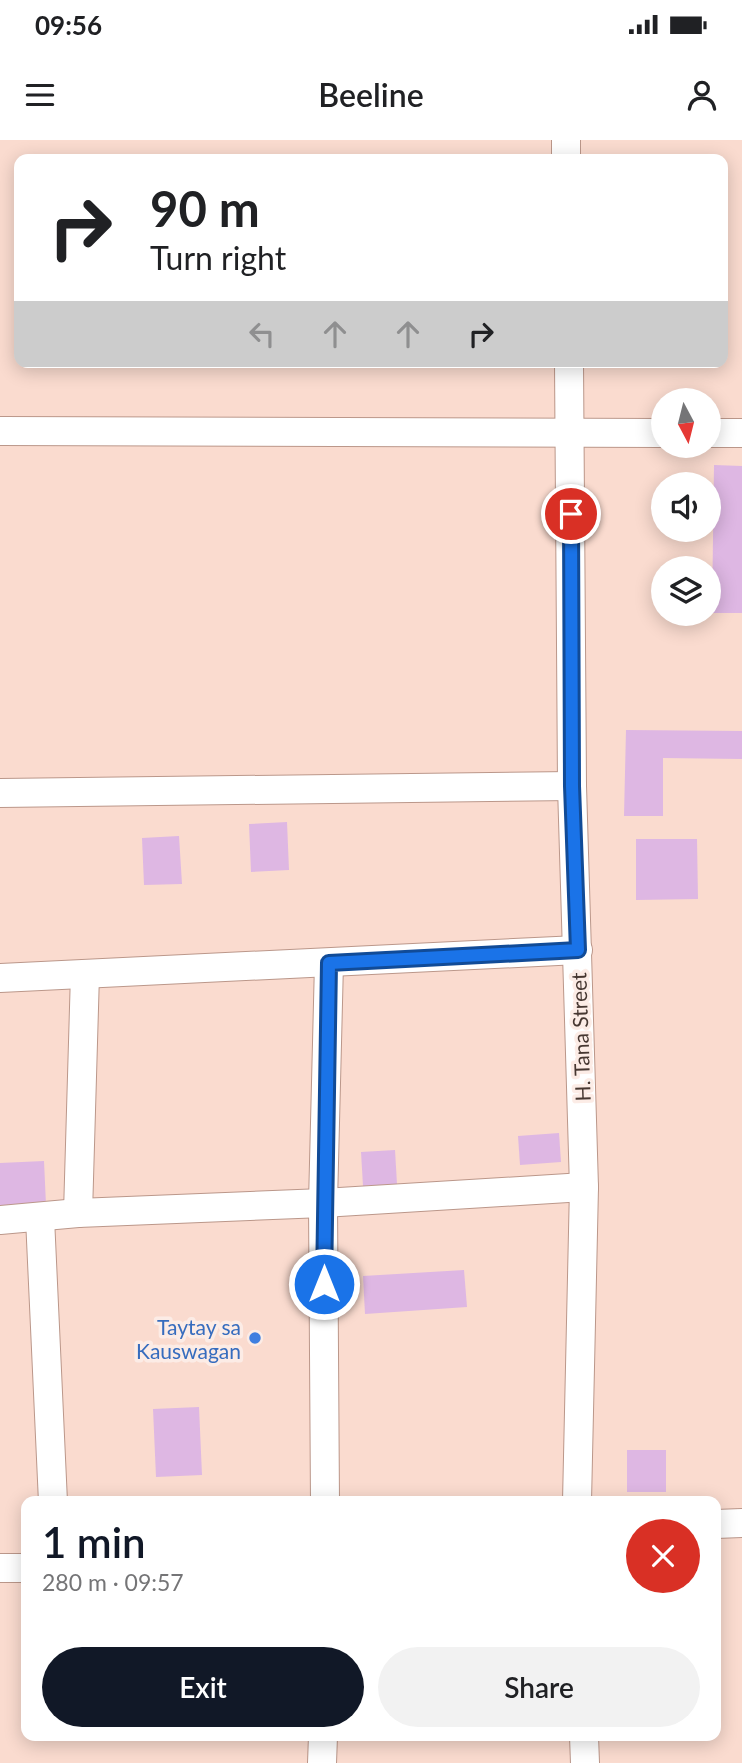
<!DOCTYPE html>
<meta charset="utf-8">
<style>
:root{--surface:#fff;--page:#f2f2f2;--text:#202124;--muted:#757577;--accent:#111827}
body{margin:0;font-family:Lato,sans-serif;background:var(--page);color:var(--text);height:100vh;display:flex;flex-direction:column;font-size:26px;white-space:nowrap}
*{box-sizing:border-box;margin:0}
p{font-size:23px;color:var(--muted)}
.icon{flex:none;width:38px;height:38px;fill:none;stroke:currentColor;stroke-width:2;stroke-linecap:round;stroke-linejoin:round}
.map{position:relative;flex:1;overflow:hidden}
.sheet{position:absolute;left:21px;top:1356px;width:700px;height:245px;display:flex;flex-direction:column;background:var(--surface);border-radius:14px;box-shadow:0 4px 18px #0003}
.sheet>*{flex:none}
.banner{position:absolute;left:14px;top:14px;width:714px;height:214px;border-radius:14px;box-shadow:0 4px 18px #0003;background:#fff;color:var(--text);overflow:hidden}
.needle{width:46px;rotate:173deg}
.fabs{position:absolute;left:651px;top:248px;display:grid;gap:14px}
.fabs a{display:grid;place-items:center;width:70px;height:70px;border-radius:50%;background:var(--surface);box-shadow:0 4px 18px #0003;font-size:35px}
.pin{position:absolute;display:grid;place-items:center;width:60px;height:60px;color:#fff;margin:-30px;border:4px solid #fff;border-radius:50%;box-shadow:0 2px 7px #0007}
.me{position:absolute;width:77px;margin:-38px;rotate:0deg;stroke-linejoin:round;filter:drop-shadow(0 0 5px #0008)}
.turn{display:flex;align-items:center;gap:24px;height:147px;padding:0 21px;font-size:32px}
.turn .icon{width:91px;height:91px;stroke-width:2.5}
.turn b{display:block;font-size:49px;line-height:60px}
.lanes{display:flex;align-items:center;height:66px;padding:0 21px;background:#0003;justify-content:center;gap:35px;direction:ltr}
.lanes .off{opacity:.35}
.round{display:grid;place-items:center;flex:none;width:74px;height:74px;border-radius:37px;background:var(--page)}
.summary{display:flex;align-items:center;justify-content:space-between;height:119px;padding:0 21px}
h1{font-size:42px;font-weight:600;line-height:52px;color:var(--accent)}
.cta{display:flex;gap:14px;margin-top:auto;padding:14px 21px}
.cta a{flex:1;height:80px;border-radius:42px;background:var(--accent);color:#fff;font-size:28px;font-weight:600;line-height:80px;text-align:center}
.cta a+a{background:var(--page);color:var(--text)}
.status{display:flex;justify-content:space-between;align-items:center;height:49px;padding:0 35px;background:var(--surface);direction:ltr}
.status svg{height:19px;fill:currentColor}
header{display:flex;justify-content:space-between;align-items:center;height:91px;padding:0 21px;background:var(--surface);font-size:32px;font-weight:600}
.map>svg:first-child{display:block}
</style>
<div class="status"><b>09:56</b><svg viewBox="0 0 49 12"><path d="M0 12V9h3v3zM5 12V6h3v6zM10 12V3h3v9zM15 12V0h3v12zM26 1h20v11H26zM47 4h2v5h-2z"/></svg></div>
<header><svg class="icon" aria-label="menu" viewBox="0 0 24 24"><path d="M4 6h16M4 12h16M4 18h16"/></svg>Beeline<svg class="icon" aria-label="person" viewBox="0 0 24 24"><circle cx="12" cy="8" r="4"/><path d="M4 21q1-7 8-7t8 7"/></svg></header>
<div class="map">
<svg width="742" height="1623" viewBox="0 0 742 1623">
<rect width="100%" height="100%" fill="#fadbcf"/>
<!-- building -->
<g fill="#deb7e3">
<path d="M714 325 742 326V473H712Z"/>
<path d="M626 590 742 591V619L663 618V676H624Z"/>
<path d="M287 682 289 730 251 732 249 684Z"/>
<path d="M179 696 182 744 144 745 142 698Z"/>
<path d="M636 699H697L698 759 636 760Z"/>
<path d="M559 993 561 1022 520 1025 518 996Z"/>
<path d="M395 1010 397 1044 363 1046 361 1012Z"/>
<path d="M44 1021 46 1065 0 1067V1023Z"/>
<path d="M464 1130 467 1167 365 1174 363 1136Z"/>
<path d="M199 1267 202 1335 156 1337 153 1269Z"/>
<rect x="627" y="1310" width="39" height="42"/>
</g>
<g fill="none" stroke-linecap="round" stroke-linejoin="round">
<!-- minor casing -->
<g stroke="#bb978a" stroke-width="30">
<g id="minor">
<path d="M566 0V19"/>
<path d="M569 222 572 646 584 1047 577 1362"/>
<path d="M0 291 663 293"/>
<path d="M709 293H742"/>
<path d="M0 653 572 646"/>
<path d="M0 838 578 810"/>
<path d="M78 1073 85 834"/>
<path d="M40 1078 53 1362"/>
<path d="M0 1080 78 1073 323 1063 584 1047"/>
<path d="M325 1362 323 1063 329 823"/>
<path d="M716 1384 742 1383"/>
<path d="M0 1428H26"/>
<path d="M584 1596 585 1623"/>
<path d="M322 1623 323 1596"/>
</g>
</g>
<!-- minor -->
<use href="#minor" stroke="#fff" stroke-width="28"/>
</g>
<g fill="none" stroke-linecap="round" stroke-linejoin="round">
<!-- route casing -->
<g stroke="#114b97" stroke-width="18">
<path id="route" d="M324 1144 329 823 578 810 572 646 571 374"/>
</g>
<!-- route -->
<use href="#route" stroke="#1a73e8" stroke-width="12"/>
</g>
<!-- markers -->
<circle fill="#3f7fe0" stroke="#fcece6" stroke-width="2.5" cx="255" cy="1198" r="7"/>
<g text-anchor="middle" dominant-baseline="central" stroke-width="7" stroke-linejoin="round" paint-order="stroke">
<!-- street labels -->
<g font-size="21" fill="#463731" stroke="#fcece6">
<text transform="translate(580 897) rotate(-92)">H. Tana Street</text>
</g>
<!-- shop labels -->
<g font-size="21" fill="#366cbe" stroke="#fcece6" text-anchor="end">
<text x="241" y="1186">Taytay sa<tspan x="241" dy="24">Kauswagan</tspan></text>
</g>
</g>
</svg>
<div class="fabs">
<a><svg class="needle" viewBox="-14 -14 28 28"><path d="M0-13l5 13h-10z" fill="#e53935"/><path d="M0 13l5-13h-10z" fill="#757577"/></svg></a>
<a><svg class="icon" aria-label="sound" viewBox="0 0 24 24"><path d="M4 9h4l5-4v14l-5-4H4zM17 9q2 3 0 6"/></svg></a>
<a><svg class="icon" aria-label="layers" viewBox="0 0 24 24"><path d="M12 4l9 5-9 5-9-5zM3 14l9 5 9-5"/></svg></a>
</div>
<div class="pin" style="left:571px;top:374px;background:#d93025"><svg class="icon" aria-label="arrive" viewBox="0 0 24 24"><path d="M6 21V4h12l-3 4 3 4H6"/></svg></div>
<svg class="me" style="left:324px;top:1144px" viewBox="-20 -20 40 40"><circle r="17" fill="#1a73e8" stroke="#fff" stroke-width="3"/><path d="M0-11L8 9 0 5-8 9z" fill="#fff"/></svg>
<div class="banner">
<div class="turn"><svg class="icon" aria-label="right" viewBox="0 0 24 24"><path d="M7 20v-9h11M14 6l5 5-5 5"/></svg><div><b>90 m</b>Turn right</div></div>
<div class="lanes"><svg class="icon off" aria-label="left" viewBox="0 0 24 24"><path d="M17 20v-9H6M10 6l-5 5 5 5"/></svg><svg class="icon off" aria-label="ahead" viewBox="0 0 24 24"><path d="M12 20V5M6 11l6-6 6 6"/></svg><svg class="icon off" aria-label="ahead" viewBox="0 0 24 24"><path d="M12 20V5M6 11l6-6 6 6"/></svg><svg class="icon" aria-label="right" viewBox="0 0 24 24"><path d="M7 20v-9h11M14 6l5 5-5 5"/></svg></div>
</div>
<section class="sheet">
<div class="summary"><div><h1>1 min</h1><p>280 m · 09:57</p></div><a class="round" style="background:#d93025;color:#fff"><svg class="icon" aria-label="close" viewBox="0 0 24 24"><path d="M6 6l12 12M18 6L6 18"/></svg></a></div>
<div class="cta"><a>Exit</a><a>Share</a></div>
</section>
</div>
